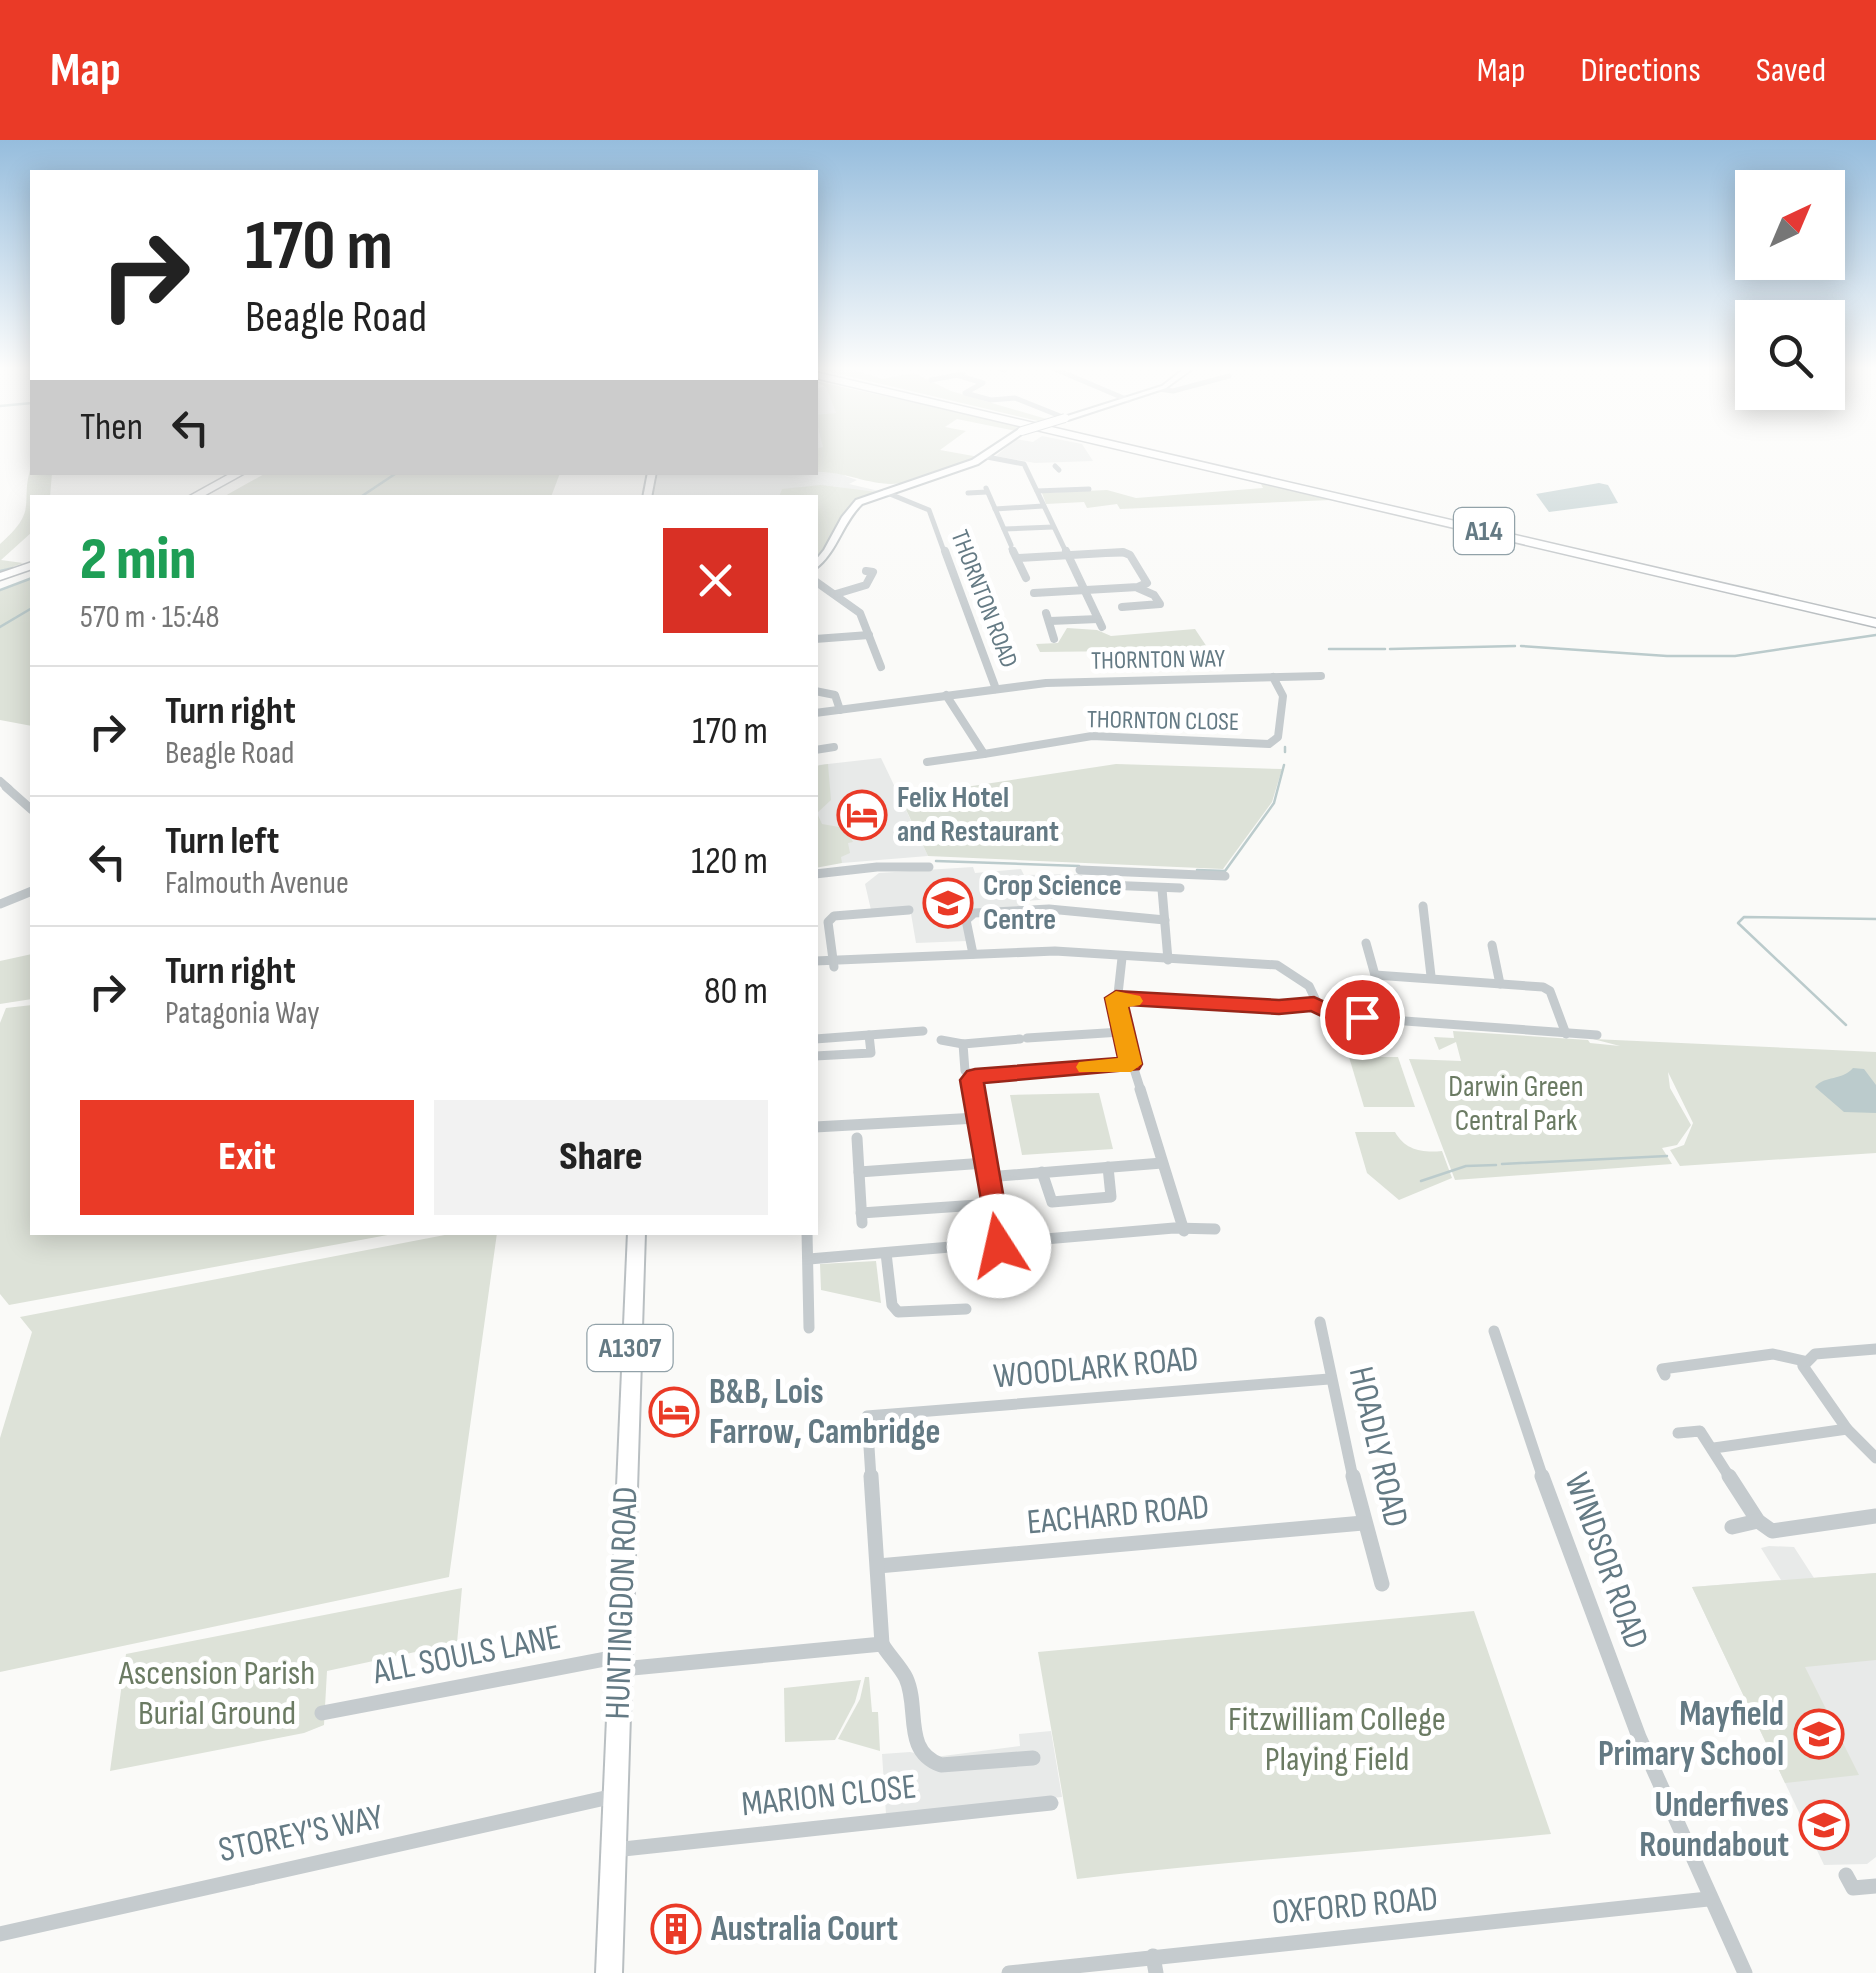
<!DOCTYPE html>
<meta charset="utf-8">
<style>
:root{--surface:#fff;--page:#f2f2f2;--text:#222;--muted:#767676;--line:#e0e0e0;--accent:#ea3a27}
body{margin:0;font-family:"Sofia Sans Condensed",sans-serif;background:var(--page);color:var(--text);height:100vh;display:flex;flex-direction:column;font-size:38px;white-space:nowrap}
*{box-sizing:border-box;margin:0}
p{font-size:32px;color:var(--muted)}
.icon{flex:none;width:55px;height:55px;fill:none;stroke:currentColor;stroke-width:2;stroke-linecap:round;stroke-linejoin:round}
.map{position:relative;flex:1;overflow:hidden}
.drawer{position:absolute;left:30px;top:355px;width:788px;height:740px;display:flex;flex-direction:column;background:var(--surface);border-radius:0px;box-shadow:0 5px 25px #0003}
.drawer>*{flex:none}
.hud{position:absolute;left:30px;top:30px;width:788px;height:305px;border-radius:0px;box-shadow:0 5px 25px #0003;background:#fff;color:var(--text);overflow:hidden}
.needle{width:65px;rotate:44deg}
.buttons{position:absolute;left:1735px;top:30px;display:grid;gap:20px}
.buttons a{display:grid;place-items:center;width:110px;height:110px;border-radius:0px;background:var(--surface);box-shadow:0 5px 25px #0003;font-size:50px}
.pin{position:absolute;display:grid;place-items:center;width:85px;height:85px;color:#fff;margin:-42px;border:5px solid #fff;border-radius:50%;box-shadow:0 2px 10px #0007}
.me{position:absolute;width:110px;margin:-55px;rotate:350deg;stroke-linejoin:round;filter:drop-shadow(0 0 8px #0008)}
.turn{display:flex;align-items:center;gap:35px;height:210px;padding:0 50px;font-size:45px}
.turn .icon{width:130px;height:130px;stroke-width:2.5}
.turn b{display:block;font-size:70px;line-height:85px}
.then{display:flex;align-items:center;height:95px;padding:0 50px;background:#0003;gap:20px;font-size:38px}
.round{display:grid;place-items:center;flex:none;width:105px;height:105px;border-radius:0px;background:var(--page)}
.headline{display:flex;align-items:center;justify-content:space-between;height:170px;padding:0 50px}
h1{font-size:60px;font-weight:800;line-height:75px;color:#1e9e55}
.button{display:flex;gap:20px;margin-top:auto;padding:20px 50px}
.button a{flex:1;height:115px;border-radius:0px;background:var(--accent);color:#fff;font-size:40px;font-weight:800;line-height:115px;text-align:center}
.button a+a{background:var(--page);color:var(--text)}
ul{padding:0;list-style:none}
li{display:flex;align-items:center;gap:30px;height:130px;padding:0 50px;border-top:2px solid var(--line)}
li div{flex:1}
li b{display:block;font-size:38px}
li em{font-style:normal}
header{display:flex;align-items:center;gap:60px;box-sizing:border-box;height:140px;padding:0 50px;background:var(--accent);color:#fff}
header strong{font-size:48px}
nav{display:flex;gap:55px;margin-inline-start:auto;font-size:35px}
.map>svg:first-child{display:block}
</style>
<header>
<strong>Map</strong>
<nav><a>Map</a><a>Directions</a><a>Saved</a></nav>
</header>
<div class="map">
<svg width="1876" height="1833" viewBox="0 0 1876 1833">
<rect width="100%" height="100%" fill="#fafaf8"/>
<!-- built -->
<g fill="#e8eae9">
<path d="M826 246 836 273 830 274 843 331 845 336 857 340 849 344 879 351 852 363 837 388 815 358H653L658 333 815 332V249Z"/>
<path d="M1042 296 1082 304 1093 321 1035 323 996 316 1016 299 1033 302Z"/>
<path d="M881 618 928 716 842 723 821 696 815 660 819 625Z"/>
<path d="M973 727 975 733 1021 729 1024 735 1079 734 1100 741 1098 755 1027 761 1028 766 969 772 963 777 967 801 916 803 910 768 871 770 865 744 879 733Z"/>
<path d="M1769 1406 1794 1407 1814 1438 1876 1433V1717L1867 1724 1824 1725 1692 1447 1781 1440 1761 1408Z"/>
<path d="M1051 1591 1062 1657 886 1674 882 1614 910 1612 935 1617 1020 1606 1019 1594Z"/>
</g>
<!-- green -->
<g fill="#dde2d8">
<path d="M818 229 854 230 882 239 914 233 951 251 1050 280 1042 282Z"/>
<path d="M815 241 1027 287 1016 291 957 279 945 287 966 291 940 310 979 317C956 324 912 345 889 344 860 342 843 331 815 332V309L823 307 815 275 836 273 826 247Z"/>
<path d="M32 324V332L52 333 50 357 32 358V392L1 420 23 423 0 432V404C41 368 18 364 32 324Z"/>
<path d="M266 333V332L560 333 551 357H223Z"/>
<path d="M1261 344 1331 360 1120 369 1117 364 1087 368 1084 362 1046 364 1042 353 1107 350 1136 358 1263 348Z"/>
<path d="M821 345 877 352C835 368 843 395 815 422V358L779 357 782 349Z"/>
<path d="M32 438V586L0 580V451Z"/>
<path d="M1067 488 1097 490 1111 496 1195 489 1209 510 1040 512 1036 504 1058 503Z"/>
<path d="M828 624 831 660 817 673 822 684 845 688 853 702 848 703 850 713 841 717 842 723 815 728V626Z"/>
<path d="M1116 624 1282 629 1272 662 1223 729 928 716 900 657Z"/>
<path d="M32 814V859L0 864V821Z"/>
<path d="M32 865V1092L393 1094 9 1165 0 1154V883L6 868Z"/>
<path d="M1453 891 1588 900 1590 903 1620 906 1593 899 1876 912V1013L1680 1026 1670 1010 1684 1005 1693 983 1668 932 1670 948 1691 985 1677 1005 1662 1008 1672 1024 1455 1040 1409 919 1461 921 1456 902 1439 910 1434 897 1454 898Z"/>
<path d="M1349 917H1398L1415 967H1364Z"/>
<path d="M1099 953 1113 1009 1022 1015 1010 955Z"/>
<path d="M1355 992H1395C1405 1010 1422 1013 1442 1011L1452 1038 1399 1060 1367 1033Z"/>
<path d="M455 1093H497L449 1437 0 1532V1298L32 1192 20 1177Z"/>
<path d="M876 1121 881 1163 821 1150 820 1124Z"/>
<path d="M1876 1433V1520L1805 1527 1859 1635 1785 1643 1692 1447Z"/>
<path d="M462 1448 457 1503 327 1531 324 1585 304 1593 110 1631 126 1514Z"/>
<path d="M1474 1471 1551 1694C1393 1710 1235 1720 1077 1739L1038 1512Z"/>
<path d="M865 1537H869L872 1572H878L880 1611 838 1599 860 1559Z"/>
<path d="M861 1540 855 1562 835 1600 785 1602 784 1548Z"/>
</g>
<!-- water -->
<g fill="#bbcbcc">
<path d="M1599 343 1608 345 1618 363 1549 372 1536 354Z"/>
<path d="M1853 928 1864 929 1876 945V973L1844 972 1815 947C1825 935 1842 941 1853 928Z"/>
</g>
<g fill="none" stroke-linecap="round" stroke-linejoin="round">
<!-- stream -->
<g stroke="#bbcbcc" stroke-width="2.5">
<path d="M0 266 32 263"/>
<path d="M359 358 398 332"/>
<path d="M0 431 13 428"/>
<path d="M0 450 32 438"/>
<path d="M0 487 32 468"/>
<path d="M1521 506 1667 516H1735L1876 495"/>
<path d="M1329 509H1385"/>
<path d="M1390 509 1515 506"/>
<path d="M1285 607V612"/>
<path d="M936 721 1079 726"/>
<path d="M1197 730 1225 731 1274 663 1284 625"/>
<path d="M1846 885 1738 783 1744 777 1876 779"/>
<path d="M1502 1024 1667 1016"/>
<path d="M1421 1041 1466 1026 1496 1025"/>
</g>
<!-- secondary casing -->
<g stroke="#b8bfc2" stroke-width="4">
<g id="secondary">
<path d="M1184 229H1192L1166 248 1068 280 1061 278 1162 246Z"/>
<path d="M1019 289 1026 291 978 324 862 364C842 383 837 413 815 429V421L824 410 842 377 856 360 972 320Z"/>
</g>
</g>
<!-- primary casing -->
<g stroke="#b9bfc2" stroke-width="4">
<g id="primary">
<path d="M648 332H656L651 358H643Z"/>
<path d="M628 1092H645L622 1833H596Z"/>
</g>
</g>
<!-- highway casing -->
<g stroke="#b8bdc0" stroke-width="3">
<g id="highway">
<path d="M815 232 1876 479V487L815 238Z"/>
<path d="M233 332H247L200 358H186Z"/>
<path d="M32 422V429L0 440V433Z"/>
</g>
</g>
<!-- street-far4 -->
<g stroke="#c5cbce" stroke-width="5">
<path d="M1001 229 1005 230"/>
<path d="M1055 229 1128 260"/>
<path d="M957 235 983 243 965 253 991 260 1015 258 1065 278"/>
<path d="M931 240 963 234"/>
<path d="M1159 249 1173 251 1229 236"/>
<path d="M987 317 1024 324 1067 414"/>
<path d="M1055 326 1059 330"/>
<path d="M986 348 1011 405"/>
<path d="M1037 351 1089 349"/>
<path d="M885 352 929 370 945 414"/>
<path d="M968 353 987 352"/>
<path d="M995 369 1043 366"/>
<path d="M1004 389 1053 387"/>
<path d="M1011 409 1015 414"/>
<path d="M1089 414H1128"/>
</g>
<!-- street-far3 -->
<g stroke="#c5cbce" stroke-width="8">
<path d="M945 411 996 549"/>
<path d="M1013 411 1026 438"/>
<path d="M1066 411 1102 487"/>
<path d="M1019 418 1123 412 1130 415 1147 443 1138 447 1034 453"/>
<path d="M815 441 860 473 881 527"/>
<path d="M836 454 866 445 873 432 866 431"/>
<path d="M1122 467 1160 464 1154 455 1138 448"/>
<path d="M1046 473 1054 499"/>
<path d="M1050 481 1098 479"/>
<path d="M815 499 869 495"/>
<path d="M815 551 835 555 840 570"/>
<path d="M946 555 984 614 1092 596 1269 604 1278 597 1283 556 1273 537"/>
<path d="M815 573 1046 543 1321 536"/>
<path d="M815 610 834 607"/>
<path d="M927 622 984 614"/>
<path d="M0 641 9 649"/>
</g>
<!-- street-far2 -->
<g stroke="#c5cbce" stroke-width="9">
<path d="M6 647 32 670"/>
<path d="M1080 730 1225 736"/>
<path d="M815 734 877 727H929"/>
<path d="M1106 745 1180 748"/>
<path d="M1162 749 1168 820"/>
<path d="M0 764 32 751"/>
<path d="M1423 766 1431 836"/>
<path d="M1366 803 1387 878"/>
<path d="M1492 805 1500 844"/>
<path d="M973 814 966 780 974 773 1049 769 1165 780"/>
<path d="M1122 818 1116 872 1141 951"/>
<path d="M815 821 1055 811 1277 825 1309 846 1320 869 1336 876 1597 895"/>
<path d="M834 827 828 782 834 776 909 770"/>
<path d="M1375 835 1543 847 1550 851 1566 894"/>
<path d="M1115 858 1279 867 1314 864"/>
<path d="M1027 898 1121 892"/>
<path d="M815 899 923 891"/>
<path d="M941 900 963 904"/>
<path d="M815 916 871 913 869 895"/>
<path d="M975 936 965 931 963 904 1020 899"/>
<path d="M974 951 972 940 981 934 1131 924"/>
</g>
<!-- street-far1 -->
<g stroke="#c5cbce" stroke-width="11">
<path d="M973 949 999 1105"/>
<path d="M1140 949 1184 1091"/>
<path d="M815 987 977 978"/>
<path d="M857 998 862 1083"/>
<path d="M859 1032 985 1023"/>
<path d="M1042 1032 1052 1062 1111 1057 1108 1027"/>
<path d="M987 1037 1162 1023"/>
<path d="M861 1073 992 1064"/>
<path d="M807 1092 809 1188"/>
<path d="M886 1113 892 1165 898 1172 966 1169"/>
<path d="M809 1119 1174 1088 1215 1089"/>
<path d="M1320 1182 1353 1338"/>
<path d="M1494 1191 1543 1338"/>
<path d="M1876 1209 1815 1214 1803 1226 1847 1289 1876 1318"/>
<path d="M1665 1235 1662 1229 1773 1214 1804 1221"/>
<path d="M1678 1293 1700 1291 1730 1338"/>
<path d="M1714 1308 1847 1289"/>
<path d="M871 1338 867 1276 1329 1239"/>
</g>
<!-- street -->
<g stroke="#c5cbce" stroke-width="15">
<path d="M1353 1336 1382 1444"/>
<path d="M1542 1336 1639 1597 1745 1833"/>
<path d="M1729 1336 1758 1381 1772 1391 1876 1376"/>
<path d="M1732 1387 1758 1381"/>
<path d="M878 1426 1363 1383"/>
<path d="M882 1504C889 1516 900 1526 906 1538 920 1569 902 1611 941 1625L1033 1618"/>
<path d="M622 1529 882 1504 871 1336"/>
<path d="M322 1573 621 1516"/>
<path d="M614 1710 1051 1663"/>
<path d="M1846 1735 1853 1748 1876 1746"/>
<path d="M0 1794 614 1656"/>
<path d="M1153 1816 1156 1833"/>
<path d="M1009 1833 1708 1759"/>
</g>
<!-- secondary -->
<use href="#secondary" fill="#fff" fill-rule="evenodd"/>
<!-- primary -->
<use href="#primary" fill="#fff" fill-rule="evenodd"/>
<!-- highway -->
<use href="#highway" fill="#fff" fill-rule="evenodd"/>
<!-- secondary-bridge casing -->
<g stroke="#b8bfc2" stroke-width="10" stroke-linecap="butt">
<path id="secondary-bridge" d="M1022 291 1065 278"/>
</g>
<!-- secondary-bridge -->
<use href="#secondary-bridge" stroke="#fff" stroke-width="8"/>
</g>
<!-- sky -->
<linearGradient id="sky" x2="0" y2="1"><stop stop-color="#96bddd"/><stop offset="0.47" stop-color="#fdfdfc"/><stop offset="1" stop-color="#fdfdfc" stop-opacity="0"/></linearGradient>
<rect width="1876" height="486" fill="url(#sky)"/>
<!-- route -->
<path fill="#ea3a27" stroke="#982619" stroke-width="2.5" d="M1116 851 1279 860 1314 857 1340 869 1369 872 1373 877 1362 884 1336 883 1311 871 1279 874 1128 865 1142 924 1139 929 984 943 1012 1106 1008 1112H990L960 940 967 931 975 929 1118 918 1105 858Z"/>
<!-- slow -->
<path fill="#f59e0b" d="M1116 851 1140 856 1143 861 1140 865 1128 867 1142 924 1131 932H1079L1076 927 1079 922 1118 918 1105 858Z"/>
<!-- icons -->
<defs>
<g id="hotel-ring" transform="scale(2.5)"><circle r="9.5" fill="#fff" stroke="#ea3a27" stroke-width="1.5"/><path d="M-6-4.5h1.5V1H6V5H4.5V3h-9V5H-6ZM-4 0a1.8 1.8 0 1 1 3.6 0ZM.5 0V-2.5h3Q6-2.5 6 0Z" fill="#ea3a27"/></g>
<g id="university-ring" transform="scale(2.5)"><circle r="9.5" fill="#fff" stroke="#ea3a27" stroke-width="1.5"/><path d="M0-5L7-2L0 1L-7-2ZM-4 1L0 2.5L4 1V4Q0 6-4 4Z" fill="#ea3a27"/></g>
<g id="school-ring" transform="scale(2.5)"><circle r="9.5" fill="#fff" stroke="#ea3a27" stroke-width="1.5"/><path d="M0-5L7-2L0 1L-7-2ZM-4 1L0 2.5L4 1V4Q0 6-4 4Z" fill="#ea3a27"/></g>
<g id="building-ring" transform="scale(2.5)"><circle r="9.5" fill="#fff" stroke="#ea3a27" stroke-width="1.5"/><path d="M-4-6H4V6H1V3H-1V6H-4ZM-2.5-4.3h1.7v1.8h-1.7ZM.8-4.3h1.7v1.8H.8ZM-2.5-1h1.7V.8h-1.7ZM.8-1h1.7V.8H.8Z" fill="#ea3a27"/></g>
</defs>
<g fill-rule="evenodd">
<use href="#hotel-ring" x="862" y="675"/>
<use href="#university-ring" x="948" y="763"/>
<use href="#hotel-ring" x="674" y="1272"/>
<use href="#school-ring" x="1819" y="1594"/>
<use href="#school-ring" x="1824" y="1685"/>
<use href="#building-ring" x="676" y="1789"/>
</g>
<g text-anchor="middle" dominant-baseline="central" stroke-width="10" stroke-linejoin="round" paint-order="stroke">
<!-- far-street labels -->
<g font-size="25" fill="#647a84" stroke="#fff">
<text transform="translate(984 459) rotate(69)">THORNTON ROAD</text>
<text transform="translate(1158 520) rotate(-1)">THORNTON WAY</text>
<text transform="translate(1163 581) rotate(1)">THORNTON CLOSE</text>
</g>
<!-- shield labels -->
<g fill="#fff" stroke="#92a2a9" stroke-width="2.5">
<rect x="1454" y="368" width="60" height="46" rx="8"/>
<rect x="587.5" y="1185" width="85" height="46" rx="8"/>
</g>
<g font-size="28" font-weight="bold" fill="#647a84">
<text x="1484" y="391">A14</text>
<text x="630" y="1208">A1307</text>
</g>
<!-- poi labels -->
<g font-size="30" font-weight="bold" fill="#647a84" stroke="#fff" text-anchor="start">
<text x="897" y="658">Felix Hotel<tspan x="897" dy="34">and Restaurant</tspan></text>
<text x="983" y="746">Crop Science<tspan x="983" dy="34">Centre</tspan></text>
</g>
<!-- park labels -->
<g font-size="30" fill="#6b7b63" stroke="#fff">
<text x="1516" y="947">Darwin Green<tspan x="1516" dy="34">Central Park</tspan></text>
</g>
<!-- near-street labels -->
<g font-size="35" fill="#647a84" stroke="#fff">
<text transform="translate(1096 1228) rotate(-5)">WOODLARK ROAD</text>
<text transform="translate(1378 1307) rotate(77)">HOADLY ROAD</text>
<text transform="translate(1118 1375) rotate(-5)">EACHARD ROAD</text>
<text transform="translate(1606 1421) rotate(70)">WINDSOR ROAD</text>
<text transform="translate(622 1463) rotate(-88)">HUNTINGDON ROAD</text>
<text transform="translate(467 1515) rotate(-11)">ALL SOULS LANE</text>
<text transform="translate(829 1656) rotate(-6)">MARION CLOSE</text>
<text transform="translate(301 1694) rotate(-12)">STOREY'S WAY</text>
<text transform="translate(1355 1766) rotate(-5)">OXFORD ROAD</text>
</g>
<!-- near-poi labels -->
<g font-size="35" font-weight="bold" fill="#647a84" stroke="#fff" text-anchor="start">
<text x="709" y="1252">B&amp;B, Lois<tspan x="709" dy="40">Farrow, Cambridge</tspan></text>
<text x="1784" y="1574" text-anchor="end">Mayfield<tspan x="1784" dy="40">Primary School</tspan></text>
<text x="1789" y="1665" text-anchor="end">Underfives<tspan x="1789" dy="40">Roundabout</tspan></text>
<text x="711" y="1789">Australia Court</text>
</g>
<!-- near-park labels -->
<g font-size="35" fill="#6b7b63" stroke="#fff">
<text x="217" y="1533">Ascension Parish<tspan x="217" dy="40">Burial Ground</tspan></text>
<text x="1337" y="1579">Fitzwilliam College<tspan x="1337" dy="40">Playing Field</tspan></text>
</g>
</g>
</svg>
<div class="buttons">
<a><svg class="needle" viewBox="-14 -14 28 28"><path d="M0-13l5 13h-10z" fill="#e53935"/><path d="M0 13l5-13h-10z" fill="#767676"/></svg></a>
<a><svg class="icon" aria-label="search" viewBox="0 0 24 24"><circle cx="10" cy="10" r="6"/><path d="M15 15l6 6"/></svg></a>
</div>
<div class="pin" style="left:1362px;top:877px;background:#d93025"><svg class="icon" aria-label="arrive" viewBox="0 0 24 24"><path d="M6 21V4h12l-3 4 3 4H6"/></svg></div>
<svg class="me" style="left:999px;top:1106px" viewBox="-20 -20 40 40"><circle r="19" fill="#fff"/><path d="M0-13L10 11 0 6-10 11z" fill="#ea3a27"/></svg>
<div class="hud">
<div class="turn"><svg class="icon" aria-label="right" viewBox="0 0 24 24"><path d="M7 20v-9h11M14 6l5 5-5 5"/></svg><div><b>170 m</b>Beagle Road</div></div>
<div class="then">Then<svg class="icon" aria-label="left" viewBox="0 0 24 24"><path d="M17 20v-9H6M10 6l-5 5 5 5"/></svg></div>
</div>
<section class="drawer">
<div class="headline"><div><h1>2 min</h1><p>570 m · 15:48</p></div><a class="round" style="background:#d93025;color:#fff"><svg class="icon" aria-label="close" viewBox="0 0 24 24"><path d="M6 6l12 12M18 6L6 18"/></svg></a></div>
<ul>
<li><svg class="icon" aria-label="right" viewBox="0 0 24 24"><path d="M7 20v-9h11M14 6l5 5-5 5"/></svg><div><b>Turn right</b><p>Beagle Road</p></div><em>170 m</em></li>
<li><svg class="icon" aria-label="left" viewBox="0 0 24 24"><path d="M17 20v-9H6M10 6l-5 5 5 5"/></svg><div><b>Turn left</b><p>Falmouth Avenue</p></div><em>120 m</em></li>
<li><svg class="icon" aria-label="right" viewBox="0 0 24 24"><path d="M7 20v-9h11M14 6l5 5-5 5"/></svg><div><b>Turn right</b><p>Patagonia Way</p></div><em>80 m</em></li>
</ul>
<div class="button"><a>Exit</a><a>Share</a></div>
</section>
</div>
